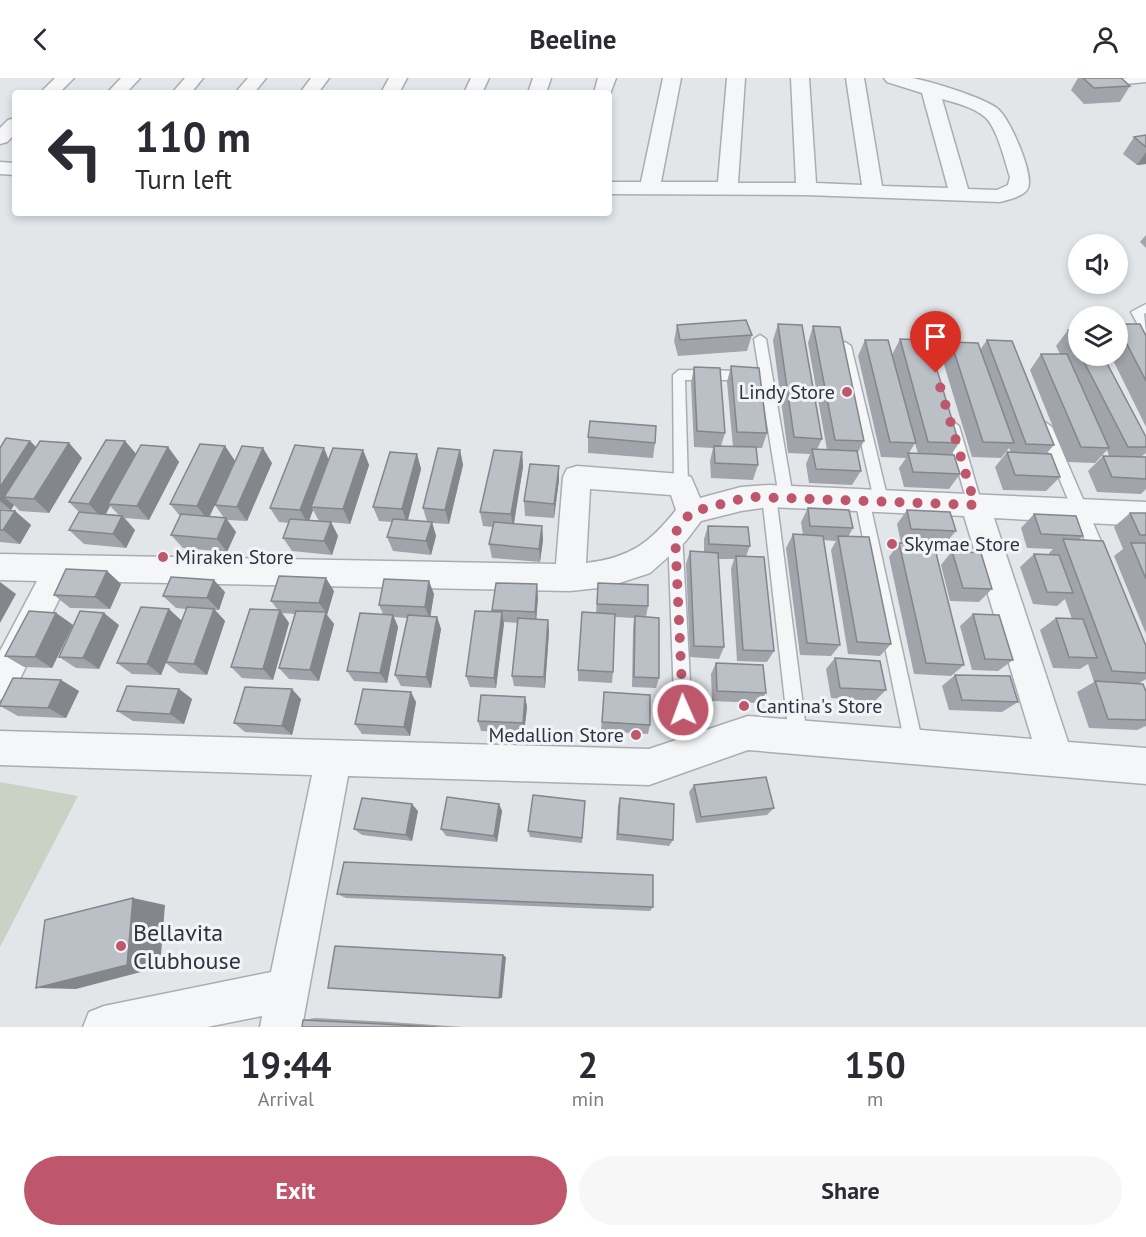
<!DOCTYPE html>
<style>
:root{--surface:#fff;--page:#f7f7f7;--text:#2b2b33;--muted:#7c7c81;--accent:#bf576c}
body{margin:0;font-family:"PT Sans",sans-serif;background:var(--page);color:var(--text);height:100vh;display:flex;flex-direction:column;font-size:22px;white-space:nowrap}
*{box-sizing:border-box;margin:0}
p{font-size:20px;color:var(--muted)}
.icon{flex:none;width:33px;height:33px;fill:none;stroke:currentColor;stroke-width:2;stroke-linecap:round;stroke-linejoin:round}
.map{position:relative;height:949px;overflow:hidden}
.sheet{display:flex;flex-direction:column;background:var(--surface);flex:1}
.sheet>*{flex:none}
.banner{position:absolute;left:12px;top:12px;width:600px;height:126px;border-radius:6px;box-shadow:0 3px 9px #0003;background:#fff;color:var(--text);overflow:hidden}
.tools{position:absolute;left:1068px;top:156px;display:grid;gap:12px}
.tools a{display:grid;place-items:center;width:60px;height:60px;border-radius:50%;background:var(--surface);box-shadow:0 3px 9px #0003;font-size:30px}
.pin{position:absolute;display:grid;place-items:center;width:51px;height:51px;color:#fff;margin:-62px -26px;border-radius:50% 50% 50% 0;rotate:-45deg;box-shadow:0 0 6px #0007}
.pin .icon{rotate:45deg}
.me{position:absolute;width:66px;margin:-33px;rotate:358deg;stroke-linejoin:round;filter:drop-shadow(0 0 4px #0008)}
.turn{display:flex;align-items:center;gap:21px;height:126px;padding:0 24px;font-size:27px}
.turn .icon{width:78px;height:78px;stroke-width:2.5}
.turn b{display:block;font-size:42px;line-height:51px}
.eta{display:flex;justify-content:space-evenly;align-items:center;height:102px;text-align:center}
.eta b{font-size:36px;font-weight:600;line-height:42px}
.action{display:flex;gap:12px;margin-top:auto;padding:12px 24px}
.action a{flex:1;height:69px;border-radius:36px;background:var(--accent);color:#fff;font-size:24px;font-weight:600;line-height:69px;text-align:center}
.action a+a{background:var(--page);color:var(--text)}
header{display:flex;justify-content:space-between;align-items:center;height:78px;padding:0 24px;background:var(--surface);font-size:27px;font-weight:600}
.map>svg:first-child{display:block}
</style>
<header><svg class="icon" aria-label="back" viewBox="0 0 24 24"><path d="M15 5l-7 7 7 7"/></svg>Beeline<svg class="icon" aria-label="person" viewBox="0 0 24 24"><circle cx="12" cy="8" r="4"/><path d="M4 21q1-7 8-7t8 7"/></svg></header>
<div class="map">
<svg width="1146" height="949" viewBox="0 0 1146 949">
<rect width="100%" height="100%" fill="#e3e6e9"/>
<!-- green -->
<path fill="#c9d2c5" d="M0 704 78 718 0 869Z"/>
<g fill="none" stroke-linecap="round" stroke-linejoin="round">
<!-- service casing -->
<g stroke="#a9adb3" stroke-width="3">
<g id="service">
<path d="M1129 0H1146V4L1105 8 1101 5 1105 2Z"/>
<path d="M1146 226V235L1144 236 1146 255 1142 254 1131 234Z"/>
<path d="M760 257 766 261 793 419 791 423H781L779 419 760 302H685L688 407 686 411H676L674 407 673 297 679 292 759 293 754 261Z"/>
<path d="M845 264 851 268 888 422 886 426H876L874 422 839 268Z"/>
<path d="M952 343 959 348 982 427 980 431H970L968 427 945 348Z"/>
<path d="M1045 344 1052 349 1109 482 1106 487 1101 488 1096 487 1093 482 1038 349Z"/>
<path d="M769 412 774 414 776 418 807 659 804 665 798 668 792 665 789 659 762 418 764 414Z"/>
<path d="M862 415 867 417 869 421 923 667 920 673 914 676 908 673 905 667 855 421 857 417Z"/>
<path d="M675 449 680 451 682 455 694 677 691 683 685 686 679 683 676 677 668 455 670 451Z"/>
</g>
</g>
<!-- minor casing -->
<g stroke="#a9adb3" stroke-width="3">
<g id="minor">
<path d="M55 0H74L59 15H40Z"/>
<path d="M121 0H140L126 15H107Z"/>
<path d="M185 0H203L191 15H172Z"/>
<path d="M248 0H266L254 15H235Z"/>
<path d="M311 0H329L318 15H300Z"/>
<path d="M389 0H407L399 15H381Z"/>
<path d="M471 0H489L482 15H464Z"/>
<path d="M533 0H551L546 15H528Z"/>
<path d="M598 0H616L609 19V15H594Z"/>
<path d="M663 0H681L661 104H718L727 0H745L738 105H796L791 0H809L816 105 862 107 846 0H864L882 108 948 110 922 15 887 4 884 0C893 0 903 0 912 0 930 3 985 20 998 31 1010 41 1034 96 1028 110 1025 118 1008 122 1000 124L806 117 609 116V104H641ZM942 21C956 25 973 29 985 39 997 49 1005 84 1010 99L1008 107 997 112 968 111Z"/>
<path d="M15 40V56L7 64 0 66V50L8 42Z"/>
<path d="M0 84 15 85V97L0 96Z"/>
<path d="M577 388 681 396 691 399 700 420 741 409 769 407 1146 424V448L994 440 1068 664 1146 670V706L748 672 649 707 348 698 302 949H260L262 938 207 949H83L89 934 104 928 271 894 312 697 0 687V653L649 671 748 638 1032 661 964 438 769 429 741 433 701 443 685 464 650 495 607 509 570 513 68 503 12 617 0 622V573L37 503 0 502V476L556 486 563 399 567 391ZM590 411 671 417 676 432C649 466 629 480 586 485Z"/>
</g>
</g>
<!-- service -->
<use href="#service" fill="#f5f6f8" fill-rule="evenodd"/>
<!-- minor -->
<use href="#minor" fill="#f5f6f8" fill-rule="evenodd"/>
</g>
<!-- wall -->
<g fill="#a1a4aa" fill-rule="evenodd">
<path d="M1078 0H1121L1130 8 1120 24 1084 26 1071 12Z"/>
<path d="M1146 57V86L1137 87 1123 76 1134 59Z"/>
<path d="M1146 157V170L1140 164Z"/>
<path d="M778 246 822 361 817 371 827 372 808 265 813 248 864 363 857 376 861 393 852 407 809 405 806 386 810 376 788 375 773 262Z"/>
<path d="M1118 246 1146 258V349L1111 278H1118Z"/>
<path d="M677 247 752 257 747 273 678 278 674 263Z"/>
<path d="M1068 252H1078V278H1103L1146 359V375L1141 379H1146V411L1141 416 1097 414 1088 393 1103 378H1109L1107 372 1095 385 1067 384 1030 292 1041 276H1060L1056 268Z"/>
<path d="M900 261 959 365 951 377 960 396 949 411 904 409 899 390 906 380 881 379 858 278 865 262 892 277ZM915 365 918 376 909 375Z"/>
<path d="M987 262 1054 367 1046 376 1060 399 1046 413 1003 412 995 389 1007 374 1011 375 1009 370 1001 380 972 379 942 280 951 264 980 272Z"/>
<path d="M731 288 767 355 762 370H756L758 387 753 402 711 400 710 383 713 370 694 369 691 305 694 289 725 355 721 368 733 369 727 304Z"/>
<path d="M588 359 655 365 653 380 588 375Z"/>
<path d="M30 363 36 369 69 365 82 380 49 435 20 433 14 427 11 432 0 431V370Z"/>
<path d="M125 363 136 376 168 369 179 384 149 442 125 440 135 452 126 470 84 466 69 452 79 434 69 424ZM110 428 119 437 106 436Z"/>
<path d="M225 368 235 383 209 439 224 440 215 427 272 385 247 443 227 442 236 454 227 474 183 470 171 457 180 438 170 426Z"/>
<path d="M363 372 369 387 350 446 319 443 313 432 309 442 331 444 338 458 332 477 292 473 283 460 289 445 279 444 270 430 329 381Z"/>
<path d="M460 372 463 387 449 446 432 445 436 458 431 477 393 473 387 459 392 444 379 443 373 429 417 376 421 391 408 442 427 444 423 430Z"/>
<path d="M522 374 523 389 514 446 542 448 543 462 540 484 492 480 489 466 493 449 483 448 480 434Z"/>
<path d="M559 388V402L554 440 525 438 524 423Z"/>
<path d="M808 430 853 450 848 459 891 566 880 578 848 576 831 472 836 463 823 462 840 567 831 578 800 577 786 470 793 456 803 457 801 444Z"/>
<path d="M0 432 15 433 31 447 20 466 0 464Z"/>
<path d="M907 432 956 453 944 467 901 465 897 446Z"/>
<path d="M1130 435H1146V556L1114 478 1123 471 1114 449Z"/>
<path d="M1034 436 1083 458 1079 462 1146 568V601L1138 606 1146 614V648L1137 652 1089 650 1077 614 1094 604 1088 586 1080 591 1053 590 1040 552 1056 540 1072 541 1065 521 1057 528 1033 526 1020 489 1034 476H1049V475L1053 471 1027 470 1021 450Z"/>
<path d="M708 448 750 468 746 478 774 573 767 584 737 583 731 491 734 481H718L724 569 719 581 690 579 686 486 690 473 704 474V461Z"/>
<path d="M899 465 964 587 951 598 914 596 889 479Z"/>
<path d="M952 473 992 511 979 524 950 523 941 487Z"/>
<path d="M107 493 121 506 110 531 70 530 54 517Z"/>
<path d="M598 505 648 528 646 539 659 600 656 610 632 609 633 550 634 540 615 539 613 594 612 605 578 603V592L596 535Z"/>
<path d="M334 513 327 537 334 546 319 603 289 601 279 590 295 536 282 535 289 545 273 602 242 600 231 589 278 532 271 523Z"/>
<path d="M225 514 219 532H215L225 543 207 597 179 595 166 585 161 597 132 596 117 585 182 542 186 531 176 530 163 518Z"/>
<path d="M434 516 430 538 437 539 441 551 431 610 401 608 395 597 407 540 394 539 398 549 387 605 354 603 347 593 383 536 379 527Z"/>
<path d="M538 519 536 541 548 542 549 554 545 610 514 608 512 598 518 545 504 544 496 610 470 609 466 598 493 534 492 532Z"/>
<path d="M56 535 73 547 52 590 24 589 5 578Z"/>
<path d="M973 536 1013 582 998 593 972 592 960 548Z"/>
<path d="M119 547 99 591 76 590 59 579Z"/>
<path d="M835 580 886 612 875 623 831 620 826 591Z"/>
<path d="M716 585 766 615 759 625 712 623 711 596Z"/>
<path d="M955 597 1018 624 1002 634 949 632 942 608Z"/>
<path d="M61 602 79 613 66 640 18 638 0 628V626Z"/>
<path d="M179 611 192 621 184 646 133 643 117 633Z"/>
<path d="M604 614 650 647 648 656 601 653Z"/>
<path d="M525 619 527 629 524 655 481 653 478 643Z"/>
<path d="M301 621 292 657 245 654 234 645Z"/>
<path d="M416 624 410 658 362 656 355 646Z"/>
<path d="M694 707 774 730 767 737 696 745 689 714Z"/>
<path d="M620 720 673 762 669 768 616 762 618 727Z"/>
<path d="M585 723 582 765 530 759 528 753Z"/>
<path d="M499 726 502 733 497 764 446 758 441 751Z"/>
<path d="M418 733 412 763 362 757 354 751Z"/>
<path d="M337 816 653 829 650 833 346 820Z"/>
<path d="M315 940 390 944 464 949H302L303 942Z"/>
</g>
<!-- shaded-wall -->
<g fill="#83868b">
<path d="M1146 74V86L1137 87Z"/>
<path d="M30 363 45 378 4 419 14 427 11 432 0 423V409Z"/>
<path d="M125 363 138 378 108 426 110 428 103 441 89 426Z"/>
<path d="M69 365 82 380 49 435 34 421Z"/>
<path d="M225 368 235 383 208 442 197 428Z"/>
<path d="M168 369 179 384 149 442 137 428Z"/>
<path d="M263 370 272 385 247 443 237 429Z"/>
<path d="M324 370 330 385 311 429 313 432 308 446 300 432Z"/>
<path d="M363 372 369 387 350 446 343 431Z"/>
<path d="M460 372 463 387 449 446 445 432Z"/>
<path d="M522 374 523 389 513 450 511 436Z"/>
<path d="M417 376 421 391 407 445 402 431Z"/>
<path d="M559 388V402L554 440V426Z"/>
<path d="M15 433 31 447 20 466 3 452Z"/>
<path d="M122 438 135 452 126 470 113 456Z"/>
<path d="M226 440 236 454 227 474 217 461Z"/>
<path d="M331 444 338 458 332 477 324 463Z"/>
<path d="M432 444 436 458 431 477 426 463Z"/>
<path d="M542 448 543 462 540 484 539 471Z"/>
<path d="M107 493 121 506 110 531 95 519Z"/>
<path d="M326 500 334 513 327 537 334 546 319 603 310 592 326 534 319 525Z"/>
<path d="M214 502 225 514 219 532 207 520Z"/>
<path d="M429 503 434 516 430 541 425 529Z"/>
<path d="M0 504 16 516 0 545Z"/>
<path d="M537 506 538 519 536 546 535 534Z"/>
<path d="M169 531 182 543 161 597 147 586Z"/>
<path d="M214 531 225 543 207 597 194 586Z"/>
<path d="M280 532 289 545 273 602 263 591Z"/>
<path d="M502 534 504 546 496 610 494 600Z"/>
<path d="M56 535 73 547 52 590 35 579Z"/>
<path d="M104 535 119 547 99 591 83 580Z"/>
<path d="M393 537 398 549 387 605 380 595Z"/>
<path d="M437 539 441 551 431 610 426 599Z"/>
<path d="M548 542 549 554 545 610 544 599Z"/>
<path d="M61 602 79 613 66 640 48 630Z"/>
<path d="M179 611 192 621 184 646 170 636Z"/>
<path d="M292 611 301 621 292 657 282 648Z"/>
<path d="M411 614 416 624 410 658 404 649Z"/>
<path d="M525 619 527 629 524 655 523 645Z"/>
<path d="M412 726 418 733 412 763 406 757Z"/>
<path d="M499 726 502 733 497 764 494 758Z"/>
<path d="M133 820 165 827 160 889 76 911 36 910Z"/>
<path d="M503 877 506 879 502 920H499Z"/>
</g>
<!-- building -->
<g fill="#bbbfc6" stroke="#83868b" stroke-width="1.5">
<path d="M1083 0H1121L1130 8 1094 10Z"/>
<path d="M1146 57V69L1134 59Z"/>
<path d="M746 242 752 257 680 262 677 247Z"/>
<path d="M778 246 802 247 822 361 794 359Z"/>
<path d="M1118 246H1140L1146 258V303L1118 249Z"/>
<path d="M813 248 840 249 864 363 835 362Z"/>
<path d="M1068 252H1078V273Z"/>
<path d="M900 261 928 262 959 365 928 364Z"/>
<path d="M865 262H888L916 365 890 364Z"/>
<path d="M987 262 1012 263 1054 367 1026 366Z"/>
<path d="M951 264 978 265 1014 365 983 364Z"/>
<path d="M1041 276H1067L1109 370 1081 369Z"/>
<path d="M1081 278H1103L1146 359V369H1128Z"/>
<path d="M731 288 759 290 767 355 737 354Z"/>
<path d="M694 289 720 290 725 355 697 353Z"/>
<path d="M590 343 656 348 655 365 588 359Z"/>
<path d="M6 360 30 363 0 409V370Z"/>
<path d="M106 362 125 363 89 426 69 424Z"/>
<path d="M40 363 69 365 34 421 4 419Z"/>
<path d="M200 366 225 368 197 428 170 426Z"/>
<path d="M141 367 168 369 137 428 108 426Z"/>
<path d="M295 367 324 370 300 432 270 430Z"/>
<path d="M242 368 263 370 237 429 215 427Z"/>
<path d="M714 368 756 369 758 387 715 385Z"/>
<path d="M333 370 363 372 343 431 311 429Z"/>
<path d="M438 370 460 372 445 432 423 430Z"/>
<path d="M812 371 857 373 861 393 816 391Z"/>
<path d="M494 372 522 374 511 436 480 434Z"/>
<path d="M390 374 417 376 402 431 373 429Z"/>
<path d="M1007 374 1051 376 1060 399 1015 397Z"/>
<path d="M908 375 954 377 960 396 913 394Z"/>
<path d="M1103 378 1146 379V401L1112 399Z"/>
<path d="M530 386 559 388 554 426 524 423Z"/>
<path d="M808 430 849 432 853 450 810 448Z"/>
<path d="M0 432 15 433 3 452H0Z"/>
<path d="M907 432 950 434 956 453 911 451Z"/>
<path d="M79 434 122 438 113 456 69 452Z"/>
<path d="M1130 435H1146V457H1140Z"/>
<path d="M181 436 226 440 217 461 171 457Z"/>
<path d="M1034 436 1076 438 1083 458 1041 456Z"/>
<path d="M290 441 331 444 324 463 283 460Z"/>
<path d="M393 441 432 444 426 463 387 459Z"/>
<path d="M494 444 542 448 539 471 489 466Z"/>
<path d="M708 448 748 449 750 468 709 466Z"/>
<path d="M793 456 823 458 840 567 807 565Z"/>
<path d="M838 458 869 459 891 566 857 564Z"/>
<path d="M1063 461 1103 463 1146 568V595L1112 593Z"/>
<path d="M899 465 934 467 964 587 926 585Z"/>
<path d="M1131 465H1146V501Z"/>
<path d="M690 473 718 475 724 569 694 568Z"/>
<path d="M952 473 981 475 992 511 963 510Z"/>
<path d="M1034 476 1059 477 1073 515 1047 514Z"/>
<path d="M736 478 764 479 774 573 743 572Z"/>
<path d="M66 491 107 493 95 519 54 517Z"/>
<path d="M279 498 326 500 319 525 271 523Z"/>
<path d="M171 499 214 502 207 520 163 518Z"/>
<path d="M384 501 429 503 425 529 379 527Z"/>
<path d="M496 505 537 506 535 534 492 532Z"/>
<path d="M598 505 648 507V528L597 526Z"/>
<path d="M141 529 169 531 147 586 117 585Z"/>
<path d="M187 529 214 531 194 586 166 584Z"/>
<path d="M250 531 280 532 263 591 231 589Z"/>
<path d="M29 533 56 535 35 579 5 578Z"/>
<path d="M80 533 104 535 83 580 59 579Z"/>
<path d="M296 533 326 534 310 592 279 590Z"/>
<path d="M475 533 502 534 494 600 466 598Z"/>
<path d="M582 534 615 536 613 594 578 592Z"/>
<path d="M360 535 393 537 380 595 347 593Z"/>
<path d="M973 536 999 537 1013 582 985 581Z"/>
<path d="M408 537 437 539 426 599 395 597Z"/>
<path d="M635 538 659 540V600L634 599Z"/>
<path d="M518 540 548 542 544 599 512 598Z"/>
<path d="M1056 540 1083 541 1097 580 1069 579Z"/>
<path d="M835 580 880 583 886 612 840 610Z"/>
<path d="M716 585 763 587 766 615 717 613Z"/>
<path d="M955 597 1010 598 1018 624 962 622Z"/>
<path d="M13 600 61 602 48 630 0 628V626Z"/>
<path d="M1095 603 1143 606 1146 614V642L1108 641Z"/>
<path d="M127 608 179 611 170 636 117 633Z"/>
<path d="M245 609 292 611 282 648 234 645Z"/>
<path d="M363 611 411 614 404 649 355 646Z"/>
<path d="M604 614 650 617V647L602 644Z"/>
<path d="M481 617 525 619 523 645 478 643Z"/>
<path d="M766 699 774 730 701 739 694 707Z"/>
<path d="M533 717 585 723 582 760 528 753Z"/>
<path d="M447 719 499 726 494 758 441 751Z"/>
<path d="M362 720 412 726 406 757 354 751Z"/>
<path d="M620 720 674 726 673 762 618 756Z"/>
<path d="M344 784 653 797V829L337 816Z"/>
<path d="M133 820 127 887 36 910 45 842Z"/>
<path d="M335 868 503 877 499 920 328 910Z"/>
<path d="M303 942 382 946 436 949H302Z"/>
</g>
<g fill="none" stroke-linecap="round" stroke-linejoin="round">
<!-- route -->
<path stroke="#bf576c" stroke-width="10" stroke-dasharray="0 18" d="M683 632 675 455 691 434 741 421 755 419 975 427 936 295"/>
</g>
<!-- markers -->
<g fill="#bf576c" stroke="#f2f4f7" stroke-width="2">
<circle cx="847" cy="314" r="6"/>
<circle cx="892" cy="466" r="6"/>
<circle cx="163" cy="479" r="6"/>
<circle cx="744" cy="628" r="6"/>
<circle cx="636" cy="657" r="6"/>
<circle cx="121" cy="868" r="6"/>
</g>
<g text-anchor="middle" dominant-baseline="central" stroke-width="6" stroke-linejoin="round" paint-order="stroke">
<!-- poi labels -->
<g font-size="20" fill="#2d3440" stroke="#f2f4f7" text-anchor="start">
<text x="835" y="314" text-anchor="end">Lindy Store</text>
<text x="904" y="466">Skymae Store</text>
<text x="175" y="479">Miraken Store</text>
<text x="756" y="628">Cantina's Store</text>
<text x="624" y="657" text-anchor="end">Medallion Store</text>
</g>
<!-- near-poi labels -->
<g font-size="24" fill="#2d3440" stroke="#f2f4f7" text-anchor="start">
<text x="133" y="854">Bellavita<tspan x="133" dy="28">Clubhouse</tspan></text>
</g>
</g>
</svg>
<div class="tools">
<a><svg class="icon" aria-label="sound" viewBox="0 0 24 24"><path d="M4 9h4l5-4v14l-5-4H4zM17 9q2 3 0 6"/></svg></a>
<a><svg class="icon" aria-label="layers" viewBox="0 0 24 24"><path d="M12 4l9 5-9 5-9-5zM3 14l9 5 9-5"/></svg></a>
</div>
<div class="pin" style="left:936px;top:295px;background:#d93025"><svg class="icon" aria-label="arrive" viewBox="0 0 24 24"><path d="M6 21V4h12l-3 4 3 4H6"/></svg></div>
<svg class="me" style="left:683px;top:632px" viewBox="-20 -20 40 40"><circle r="17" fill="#bf576c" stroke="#fff" stroke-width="3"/><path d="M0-11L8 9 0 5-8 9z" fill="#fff"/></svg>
<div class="banner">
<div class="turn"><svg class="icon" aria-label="left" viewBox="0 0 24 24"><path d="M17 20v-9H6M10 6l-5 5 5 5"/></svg><div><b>110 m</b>Turn left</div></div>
</div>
</div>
<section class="sheet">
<div class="eta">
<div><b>19:44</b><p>Arrival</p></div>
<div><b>2</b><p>min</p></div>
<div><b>150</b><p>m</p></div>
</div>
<div class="action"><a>Exit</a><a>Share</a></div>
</section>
